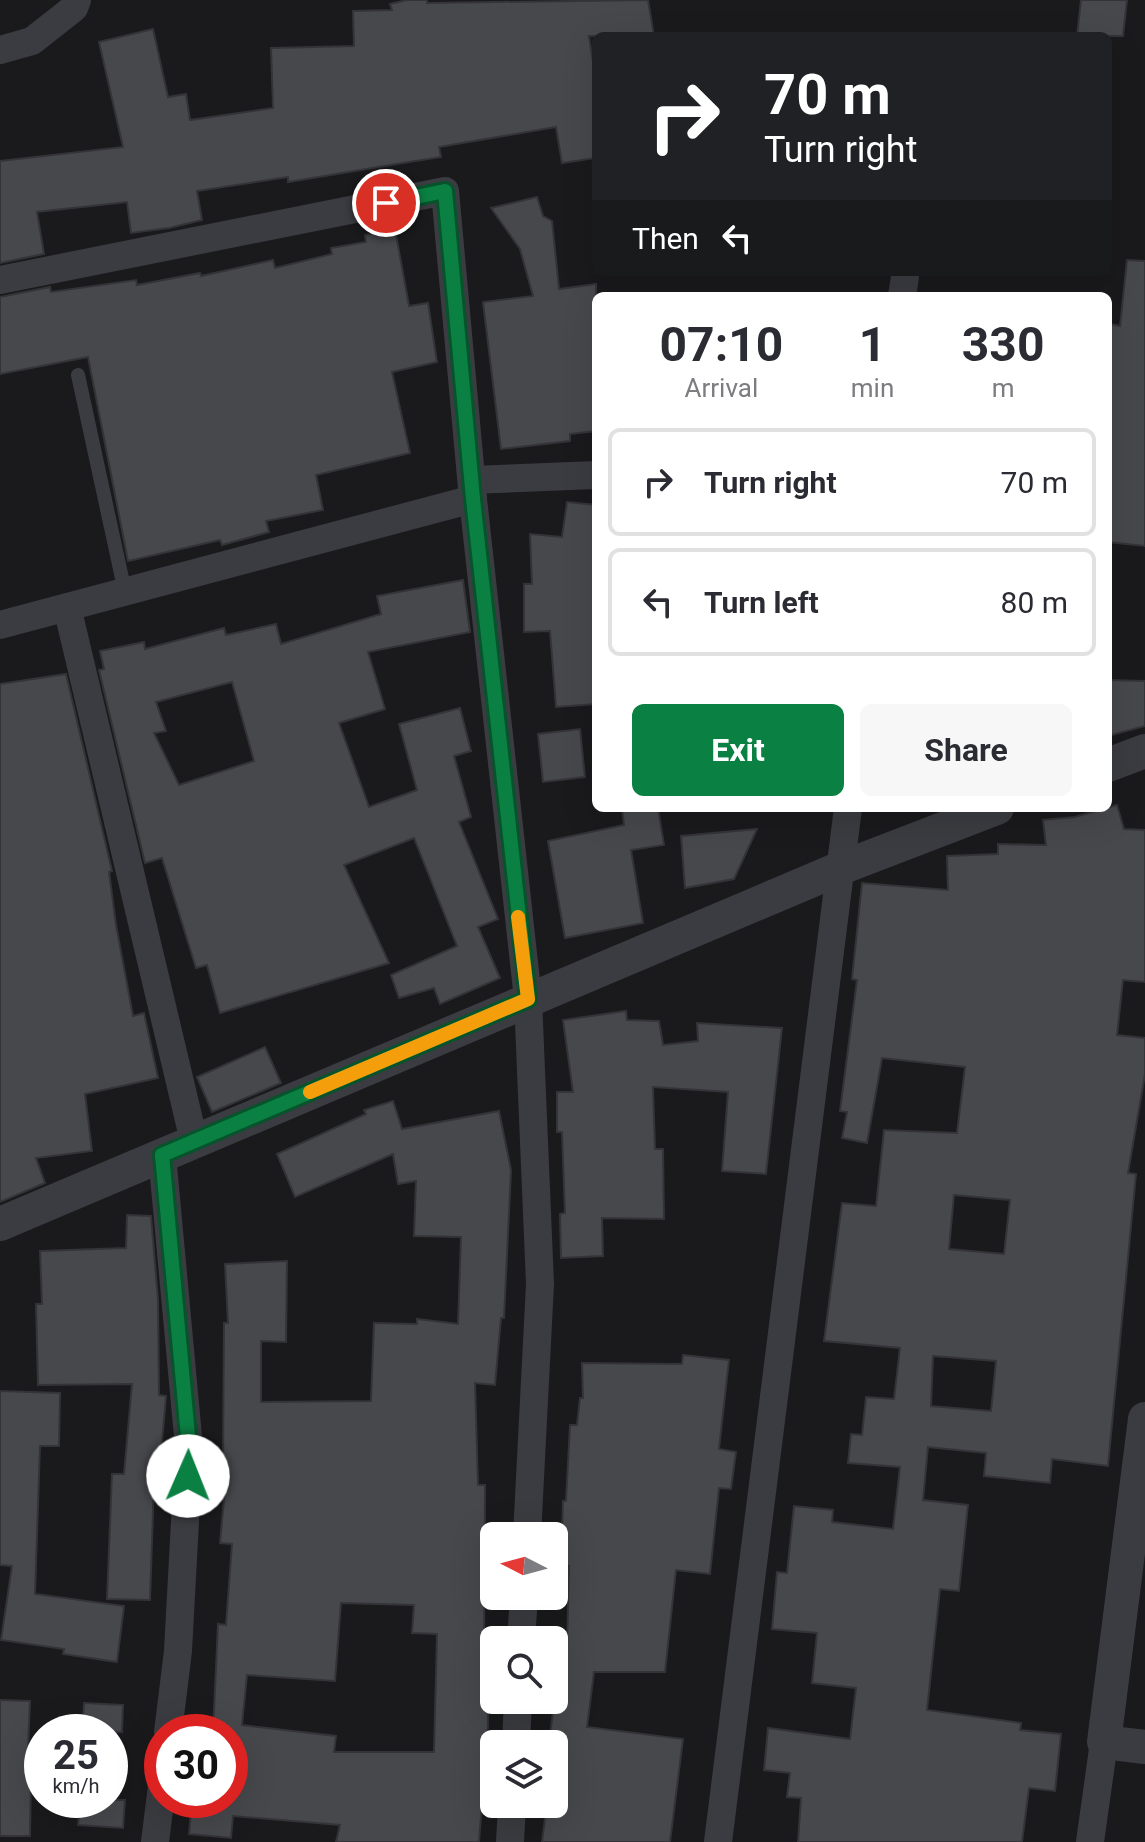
<!DOCTYPE html>
<style>
:root{--surface:#fff;--page:#f7f7f7;--text:#2b2b33;--muted:#7c7c81;--line:#e1e1e2;--accent:#0b8043}
body{margin:0;font-family:Roboto,sans-serif;background:var(--page);color:var(--text);height:100vh;display:flex;flex-direction:column;font-size:30px;white-space:nowrap}
*{box-sizing:border-box;margin:0}
p{font-size:26px;color:var(--muted)}
.icon{flex:none;width:44px;height:44px;fill:none;stroke:currentColor;stroke-width:2;stroke-linecap:round;stroke-linejoin:round}
.map{position:relative;flex:1;overflow:hidden}
.panel{position:absolute;left:592px;top:292px;width:520px;height:520px;display:flex;flex-direction:column;background:var(--surface);border-radius:12px;box-shadow:0 8px 32px #0002}
.panel>*{flex:none}
.banner{position:absolute;left:592px;top:32px;width:520px;height:244px;border-radius:12px;box-shadow:0 8px 32px #0002;background:#202124;color:#fff;overflow:hidden}
.needle{width:52px;rotate:276deg}
.controls{position:absolute;left:480px;top:1522px;display:grid;gap:16px}
.controls a{display:grid;place-items:center;width:88px;height:88px;border-radius:12px;background:var(--surface);box-shadow:0 8px 32px #0002;font-size:40px}
.speed{position:absolute;left:24px;top:1714px;display:flex;gap:16px;font-size:40px;font-weight:700;text-align:center}
.speed>*{display:grid;place-content:center;width:104px;height:104px;border-radius:50%;background:var(--surface);box-shadow:0 8px 32px #0002;line-height:1}
.speed small{font-size:20px;font-weight:400}
.speed .limit{border:12px solid #d22;background:#fff;color:#111}
.pin{position:absolute;display:grid;place-items:center;width:68px;height:68px;color:#fff;margin:-34px;border:4px solid #fff;border-radius:50%;box-shadow:0 2px 8px #0007}
.me{position:absolute;width:88px;margin:-44px;rotate:1deg;stroke-linejoin:round;filter:drop-shadow(0 0 6px #0008)}
.turn{display:flex;align-items:center;gap:28px;height:168px;padding:0 40px;font-size:36px}
.turn .icon{width:104px;height:104px;stroke-width:2.5}
.turn b{display:block;font-size:56px;line-height:68px}
.then{display:flex;align-items:center;height:76px;padding:0 40px;background:#0003;gap:16px;font-size:30px}
.eta{display:flex;justify-content:space-evenly;align-items:center;height:136px;text-align:center}
.eta b{font-size:48px;font-weight:700;line-height:56px}
.primary-button{display:flex;gap:16px;margin-top:auto;padding:16px 40px}
.primary-button a{flex:1;height:92px;border-radius:12px;background:var(--accent);color:#fff;font-size:32px;font-weight:700;line-height:92px;text-align:center}
.primary-button a+a{background:var(--page);color:var(--text)}
ul{padding:0;list-style:none}
li{display:flex;align-items:center;gap:24px;height:108px;margin:0 16px 12px;padding:0 24px;border:4px solid var(--line);border-radius:12px}
li div{flex:1}
li b{display:block;font-size:30px}
li em{font-style:normal}
.map>svg:first-child{display:block}
</style>
<div class="map">
<svg width="1145" height="1842" viewBox="0 0 1145 1842">
<rect width="100%" height="100%" fill="#1a1a1c"/>
<!-- building -->
<g fill="#47484c" stroke="#343438" stroke-width="2" fill-rule="evenodd">
<path d="M407 0H427V3L648 0 654 36H589L596 81V158L562 163 556 127 439 147 441 157 409 162 288 182V177L197 191 202 220 169 228 131 233 127 202 37 212 44 254 0 263V161L123 147 99 42 153 29 168 97 186 94 190 120 273 108 271 48 354 46 353 11 392 10 390 4Z"/>
<path d="M1081 0H1127L1123 36H1077Z"/>
<path d="M537 197 543 216 552 221 559 289 596 284V431L570 434V441L501 449 483 302 533 296 520 249 491 208Z"/>
<path d="M395 229 409 306 428 303 437 362 392 372 410 453 316 475 323 510 266 521 269 532 222 545 220 540 128 561 88 357 0 374V297L50 287 51 292 136 280 137 285 200 273 201 276 273 260 275 268 332 254 331 248 366 242 365 235Z"/>
<path d="M1127 260 1145 261V546L1108 542V339L1110 324 1120 326Z"/>
<path d="M567 502 596 505V704L556 707 550 631 524 632V584H532L530 534 562 537Z"/>
<path d="M463 580 470 632 368 652 385 709 339 723 369 807 417 790 399 724 460 708 471 751 454 756 471 817 459 822 498 919 478 927 500 978 440 1004 434 988 399 998 391 975 457 946 414 838 344 865 389 963 220 1013 207 965 196 968 162 858 145 863 99 670 104 669 100 651 144 642 145 649 224 628 226 635 276 624 281 644 381 614 377 596ZM232 682 254 761 179 785 154 733 166 731 156 702Z"/>
<path d="M66 674 112 871 109 872 116 925 133 1016 144 1013 158 1078 85 1094 92 1151 36 1158 45 1183 0 1202V684Z"/>
<path d="M1108 680 1145 681V726L1108 736Z"/>
<path d="M580 729 585 777 543 782 538 734Z"/>
<path d="M1117 805 1124 829 1145 830V982L1123 980 1117 1035 1145 1038V1074L1128 1173 1136 1174 1108 1466 1052 1459 1050 1483 984 1476 986 1453 928 1447 923 1500 968 1505 959 1591 940 1589 927 1710 1021 1723 1020 1730 1061 1734 1055 1791 1029 1788 1022 1842H798L801 1798 787 1797 790 1773 764 1770 768 1728 850 1739 856 1688 812 1683 817 1633 772 1629 777 1572 787 1573 794 1506 833 1510 832 1522 893 1529 900 1467 848 1463 851 1434 862 1435 866 1397 894 1399 900 1348 824 1341 842 1203 876 1206 884 1130 957 1133 965 1067 882 1058 867 1143 842 1138 847 1112 840 1111 857 980 852 979 862 883 948 890 947 856 998 854V844L1046 845 1043 820 1075 817ZM954 1195 1010 1200 1004 1254 949 1249ZM933 1356 996 1361 991 1411 931 1406Z"/>
<path d="M622 808H658L664 845 631 850 643 923 565 938 548 841 624 825Z"/>
<path d="M757 829 734 879 685 888 681 836Z"/>
<path d="M626 1011 627 1020 659 1021 663 1045 698 1041 697 1023 782 1028 766 1174 722 1171 728 1092 653 1087 655 1149H663L664 1219 602 1218 603 1256 561 1258 560 1214 565 1213 562 1132H557V1092H573L563 1020Z"/>
<path d="M265 1047 281 1083 212 1112 197 1077Z"/>
<path d="M393 1101 402 1129 499 1111 511 1170 504 1318H501L495 1385 475 1383 478 1485H485L484 1648 487 1649 488 1724 479 1842H336L340 1825 233 1816 231 1838 189 1834 192 1800H230V1732H213L218 1624 226 1625 232 1544 220 1543 227 1466H223L224 1323H228L225 1264 287 1261 286 1342 261 1341V1402L371 1401 374 1323 417 1324V1319L458 1324 461 1237 414 1236 416 1181 398 1184 393 1154 295 1197 277 1154 366 1114 364 1110ZM341 1603 414 1605 412 1633 437 1634 434 1752H334L336 1736 242 1725 247 1675 335 1681Z"/>
<path d="M127 1215 151 1216 158 1300 159 1395 166 1396 161 1453 155 1452 150 1600 107 1599 112 1474H124L132 1384 38 1385 36 1304H42L40 1251 126 1248Z"/>
<path d="M683 1355 729 1360 719 1449 736 1452 731 1489 719 1488 710 1574 676 1570 665 1672H594L587 1727 683 1739 670 1842H542L546 1810 554 1811V1744H549L553 1711H550L558 1648 567 1650 569 1566 561 1565 563 1501H566L570 1425H577L580 1398H583L582 1363 682 1364Z"/>
<path d="M0 1391 60 1393 59 1446H40L35 1594 124 1606 117 1662 63 1654 64 1649 1 1640 12 1566 0 1565Z"/>
<path d="M0 1700 30 1701 27 1773H31L30 1836H0Z"/>
<path d="M84 1703 123 1705 122 1732H82Z"/>
<path d="M80 1800H125L123 1828 78 1825Z"/>
</g>
<g fill="none" stroke-linecap="round" stroke-linejoin="round">
<!-- service -->
<path stroke="#3b3c41" stroke-width="14" d="M78 375 125 592"/>
<!-- minor -->
<g stroke="#3b3c41" stroke-width="28">
<path d="M0 50 32 41 74 8 77 0"/>
<path d="M0 280 445 191 473 499 528 999 540 1284 527 1536"/>
<path d="M902 296 905 277"/>
<path d="M472 480 596 475"/>
<path d="M67 607 194 1141"/>
<path d="M0 625 473 499"/>
<path d="M162 1155 189 1447 178 1651 168 1732"/>
<path d="M521 1640 524 1596"/>
<path d="M516 1744 518 1700"/>
<path d="M155 1842 162 1786"/>
<path d="M510 1842 512 1804"/>
<path d="M718 1842 848 808"/>
<path d="M1090 1842 1104 1742"/>
</g>
<!-- tertiary -->
<g stroke="#3b3c41" stroke-width="34">
<path d="M1108 765 1145 751"/>
<path d="M0 1224 841 868 997 808"/>
<path d="M1145 1419 1104 1742 1145 1747"/>
</g>
</g>
<g fill="none" stroke-linecap="round" stroke-linejoin="round">
<!-- route casing -->
<g stroke="#07532c" stroke-width="20">
<path id="route" d="M188 1476 189 1447 162 1155 528 999 473 499 445 191 386 203"/>
</g>
<!-- route -->
<use href="#route" stroke="#0b8043" stroke-width="14"/>
<!-- slow -->
<path stroke="#f59e0b" stroke-width="14" d="M310 1092 528 999 518 917"/>
</g>
</svg>
<div class="controls">
<a><svg class="needle" viewBox="-14 -14 28 28"><path d="M0-13l5 13h-10z" fill="#e53935"/><path d="M0 13l5-13h-10z" fill="#7c7c81"/></svg></a>
<a><svg class="icon" aria-label="search" viewBox="0 0 24 24"><circle cx="10" cy="10" r="6"/><path d="M15 15l6 6"/></svg></a>
<a><svg class="icon" aria-label="layers" viewBox="0 0 24 24"><path d="M12 4l9 5-9 5-9-5zM3 14l9 5 9-5"/></svg></a>
</div>
<div class="speed"><div>25<small>km/h</small></div><div class="limit">30</div></div>
<div class="pin" style="left:386px;top:203px;background:#d93025"><svg class="icon" aria-label="arrive" viewBox="0 0 24 24"><path d="M6 21V4h12l-3 4 3 4H6"/></svg></div>
<svg class="me" style="left:188px;top:1476px" viewBox="-20 -20 40 40"><circle r="19" fill="#fff"/><path d="M0-13L10 11 0 6-10 11z" fill="#0b8043"/></svg>
<div class="banner">
<div class="turn"><svg class="icon" aria-label="right" viewBox="0 0 24 24"><path d="M7 20v-9h11M14 6l5 5-5 5"/></svg><div><b>70 m</b>Turn right</div></div>
<div class="then">Then<svg class="icon" aria-label="left" viewBox="0 0 24 24"><path d="M17 20v-9H6M10 6l-5 5 5 5"/></svg></div>
</div>
<section class="panel">
<div class="eta">
<div><b>07:10</b><p>Arrival</p></div>
<div><b>1</b><p>min</p></div>
<div><b>330</b><p>m</p></div>
</div>
<ul>
<li><svg class="icon" aria-label="right" viewBox="0 0 24 24"><path d="M7 20v-9h11M14 6l5 5-5 5"/></svg><div><b>Turn right</b></div><em>70 m</em></li>
<li><svg class="icon" aria-label="left" viewBox="0 0 24 24"><path d="M17 20v-9H6M10 6l-5 5 5 5"/></svg><div><b>Turn left</b></div><em>80 m</em></li>
</ul>
<div class="primary-button"><a>Exit</a><a>Share</a></div>
</section>
</div>
